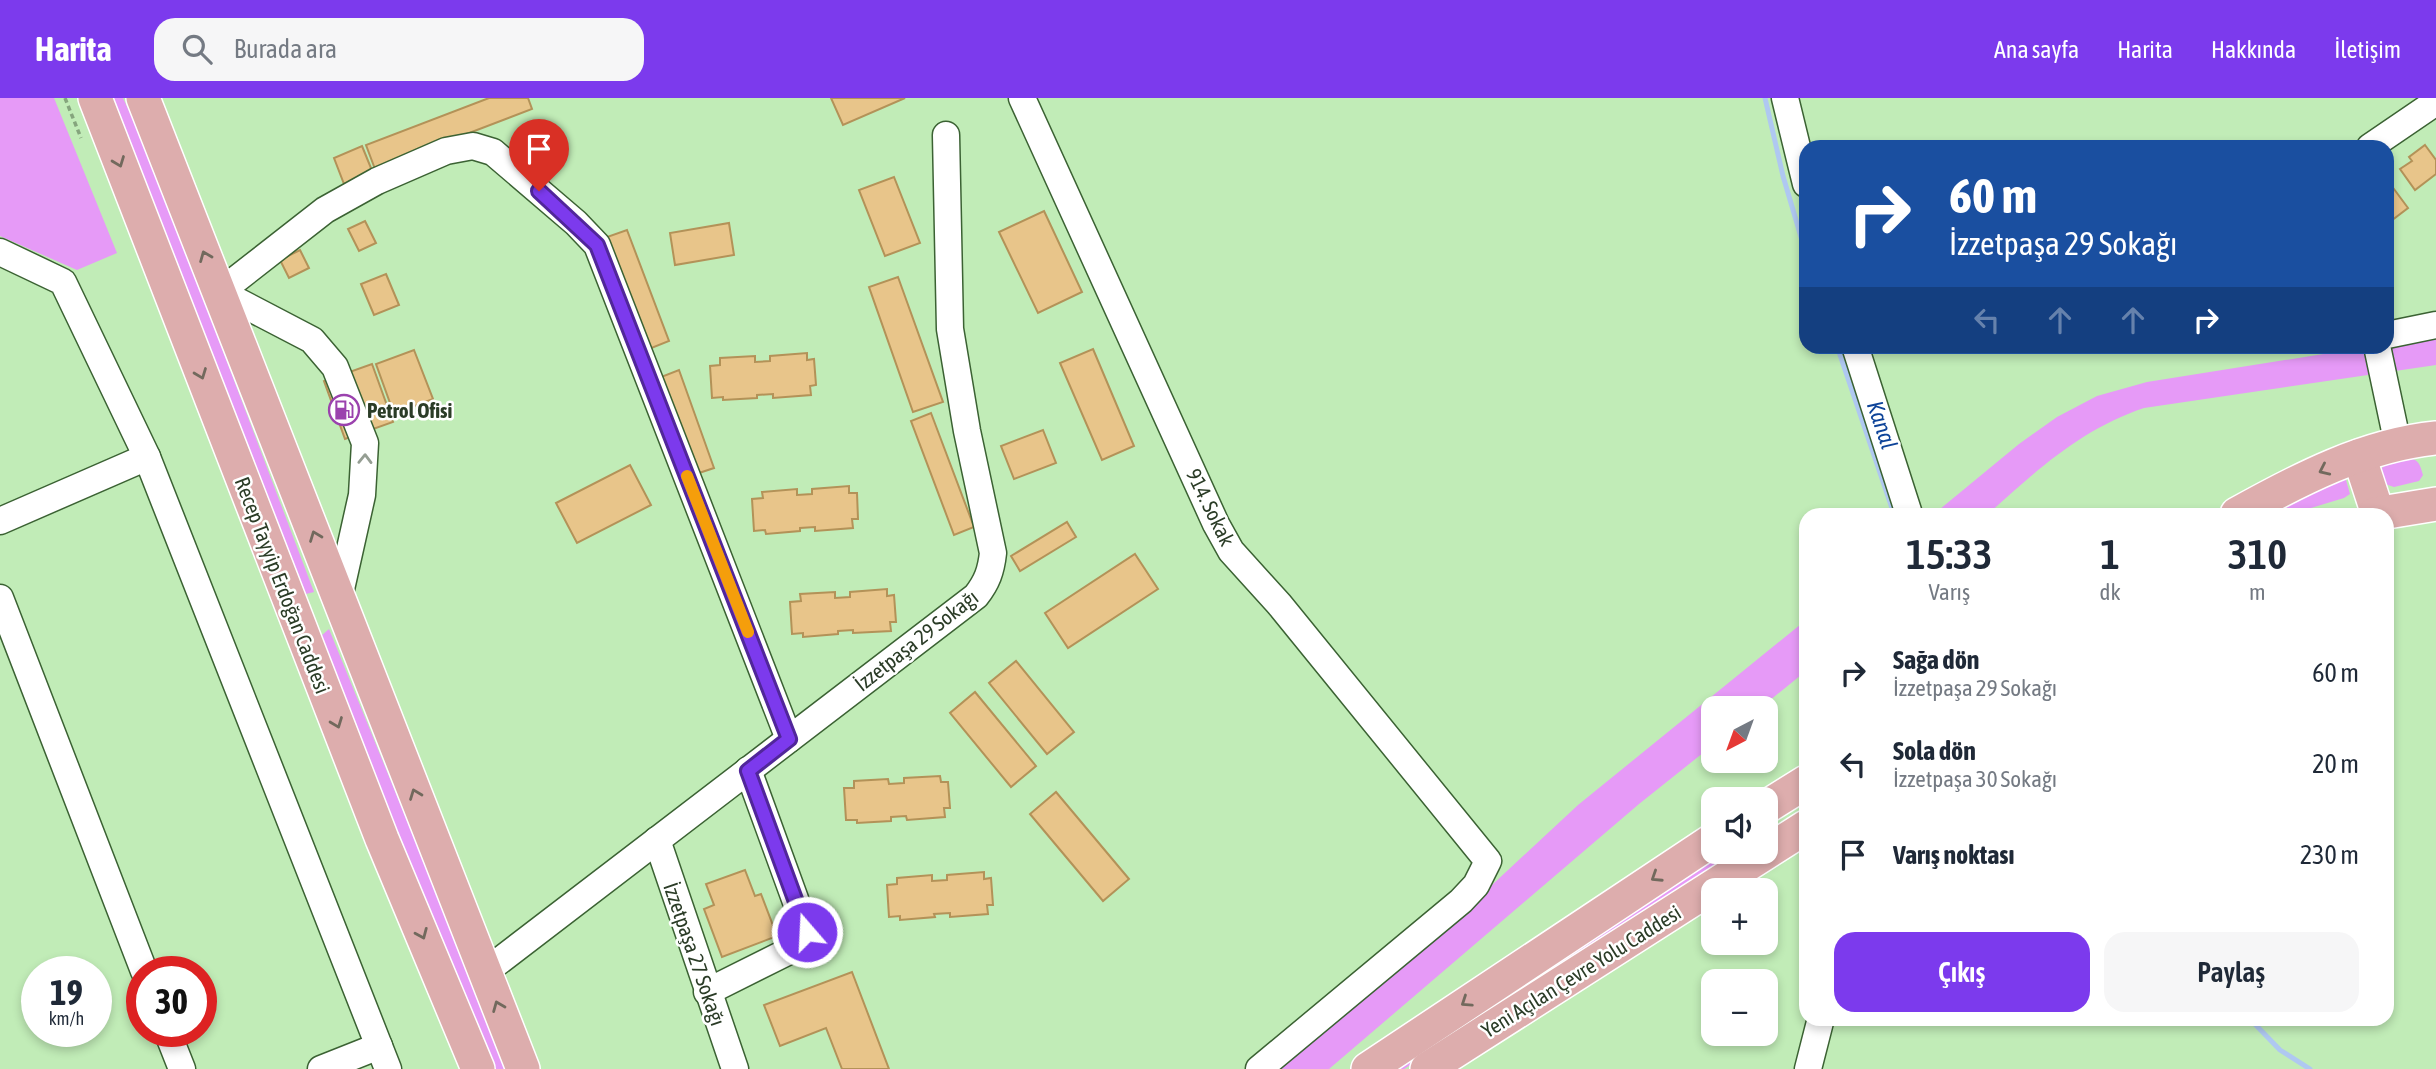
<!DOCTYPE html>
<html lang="tr">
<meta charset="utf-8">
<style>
:root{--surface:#fff;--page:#f6f6f7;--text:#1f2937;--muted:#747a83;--accent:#7c3aed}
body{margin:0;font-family:"Asap Condensed",sans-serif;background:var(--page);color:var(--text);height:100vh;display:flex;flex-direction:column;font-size:26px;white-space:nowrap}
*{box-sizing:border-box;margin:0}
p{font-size:23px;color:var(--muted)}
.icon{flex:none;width:38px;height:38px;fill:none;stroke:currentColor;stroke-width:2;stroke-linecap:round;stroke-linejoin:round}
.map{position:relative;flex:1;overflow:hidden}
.drawer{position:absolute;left:1799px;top:410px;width:595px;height:518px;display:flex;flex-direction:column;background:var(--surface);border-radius:21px;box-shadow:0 4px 10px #0003}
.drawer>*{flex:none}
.guide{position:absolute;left:1799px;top:42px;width:595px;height:214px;border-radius:21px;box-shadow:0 4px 10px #0003;background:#1a4fa0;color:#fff;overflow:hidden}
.needle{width:46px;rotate:221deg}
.buttons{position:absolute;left:1701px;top:598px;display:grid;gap:14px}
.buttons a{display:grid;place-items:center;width:77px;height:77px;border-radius:14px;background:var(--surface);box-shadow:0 4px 10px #0003;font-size:35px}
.speed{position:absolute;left:21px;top:858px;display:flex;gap:14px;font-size:35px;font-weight:700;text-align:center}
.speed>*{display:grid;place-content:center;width:91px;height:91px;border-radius:50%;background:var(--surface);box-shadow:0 4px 10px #0003;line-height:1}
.speed small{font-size:18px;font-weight:400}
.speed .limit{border:10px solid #d22;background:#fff;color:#111}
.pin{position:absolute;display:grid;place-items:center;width:60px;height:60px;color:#fff;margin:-72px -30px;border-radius:50% 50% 50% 0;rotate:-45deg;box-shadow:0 0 7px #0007}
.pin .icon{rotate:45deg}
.me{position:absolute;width:77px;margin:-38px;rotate:341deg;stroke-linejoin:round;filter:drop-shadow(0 0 5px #0008)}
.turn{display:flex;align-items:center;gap:24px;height:147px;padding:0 35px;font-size:32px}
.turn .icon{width:91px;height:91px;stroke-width:2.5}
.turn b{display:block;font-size:49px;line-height:60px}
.lanes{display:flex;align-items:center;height:66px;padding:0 35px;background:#0003;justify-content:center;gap:35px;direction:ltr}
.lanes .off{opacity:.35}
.eta{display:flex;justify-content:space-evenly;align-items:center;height:119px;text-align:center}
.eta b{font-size:42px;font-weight:600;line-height:49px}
.button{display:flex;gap:14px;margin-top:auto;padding:14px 35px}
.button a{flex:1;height:80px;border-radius:21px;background:var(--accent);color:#fff;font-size:28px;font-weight:600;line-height:80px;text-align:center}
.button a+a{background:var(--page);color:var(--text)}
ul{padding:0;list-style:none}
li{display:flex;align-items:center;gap:21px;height:91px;padding:0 35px}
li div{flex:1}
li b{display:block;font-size:26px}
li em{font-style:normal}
header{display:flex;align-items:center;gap:42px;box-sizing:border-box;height:98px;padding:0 35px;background:var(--accent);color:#fff}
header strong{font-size:33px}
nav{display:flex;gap:38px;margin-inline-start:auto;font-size:24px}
.search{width:490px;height:63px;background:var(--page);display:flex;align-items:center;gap:18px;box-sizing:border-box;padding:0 24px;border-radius:21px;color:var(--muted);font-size:26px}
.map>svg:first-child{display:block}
</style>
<header>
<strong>Harita</strong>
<div class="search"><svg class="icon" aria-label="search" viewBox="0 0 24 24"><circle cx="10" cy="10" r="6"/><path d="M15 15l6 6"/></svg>Burada ara</div>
<nav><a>Ana sayfa</a><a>Harita</a><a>Hakkında</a><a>İletişim</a></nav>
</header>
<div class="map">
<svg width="2436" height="971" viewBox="0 0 2436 971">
<rect width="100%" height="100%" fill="#c1ecb7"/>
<!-- green -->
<g fill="#e69af7">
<path d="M0 0H54L117 155 77 172 0 138Z"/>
<path d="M107 0H123L145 47 314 494 302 497Z"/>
<path d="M2436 238V267L2144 310C2081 331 2036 373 1988 416H1934L2019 346 2057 319 2097 298 2147 284Z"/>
<path d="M2407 359C2419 362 2420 366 2423 377L2419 383 2394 389 2385 386 2381 371 2386 366Z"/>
<path d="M2342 381 2346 382 2350 396 2344 400 2291 416H2265Z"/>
<path d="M1806 522V573L1759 611H1713V647L1639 706 1329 971H1274L1492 787 1578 707Z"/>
<path d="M329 531 508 971H493L319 545 321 538Z"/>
<path d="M1723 754H1738L1404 971H1389Z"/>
</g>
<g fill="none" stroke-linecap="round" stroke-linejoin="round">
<!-- stream -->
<g stroke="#afc8f1" stroke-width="5">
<path d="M1765 0 1783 78 1806 156"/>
<path d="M1837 248 1894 416"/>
<path d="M2249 920 2280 952 2310 971"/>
</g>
</g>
<!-- building -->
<g fill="#e8c58a" stroke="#b39258" stroke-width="2">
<path d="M489 0H528L532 11 375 71 366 47Z"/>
<path d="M831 0H905L843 27Z"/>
<path d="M2425 47 2436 62V76L2415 92 2400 71 2412 63 2409 59Z"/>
<path d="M362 48 373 75 344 86 334 60Z"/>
<path d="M894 79 920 145 885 158 859 92Z"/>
<path d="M2391 87 2408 110 2387 126V90Z"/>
<path d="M1044 113 1082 194 1038 215 999 134Z"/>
<path d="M365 123 376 145 359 153 348 131Z"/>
<path d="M729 125 734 157 675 167 670 135Z"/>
<path d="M627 132 669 243 649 251 607 139Z"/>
<path d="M300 152 309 170 289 180 280 162Z"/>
<path d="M386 176 399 207 374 217 361 186Z"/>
<path d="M898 179 943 304 913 314 869 189Z"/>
<path d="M1093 251 1134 348 1102 362 1060 265Z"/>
<path d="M414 252 433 301 394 316 376 266Z"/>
<path d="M807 255V262L814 261 816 287 810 288 811 297 773 300V296L757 297V300L723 302V299L712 300 710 268 720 267V260L755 258V264L770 263V258Z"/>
<path d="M372 266 393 324 345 341 324 283Z"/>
<path d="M679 272 714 370 696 376 661 279Z"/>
<path d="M931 315 974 429 954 437 911 323Z"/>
<path d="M1043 332 1056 365 1014 381 1001 348Z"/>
<path d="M630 367 651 407 577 445 556 405Z"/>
<path d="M849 388V395H857L858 421H852L853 430 815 433V429L800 430V433L766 436 765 432 754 433 752 401 763 400 762 394 797 391V397L812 396V391Z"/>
<path d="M1067 424 1076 439 1020 473 1011 458Z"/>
<path d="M1135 456 1158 491 1068 550 1045 515Z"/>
<path d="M887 491V498L894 497 896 524H890L891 533 853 535V532L838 533V536L803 539V535L792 536 790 504 801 503 800 496 835 494V500L850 499V494Z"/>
<path d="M1016 563 1074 634 1047 656 989 585Z"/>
<path d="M975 594 1036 668 1011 689 950 615Z"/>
<path d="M940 678 941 684H948L950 710H944L945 719 907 722 906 718 891 719V723L857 725V722H846L844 690H854V683L888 681 889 686 904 685V680Z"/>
<path d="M1056 694 1129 781 1103 803 1030 716Z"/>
<path d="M745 772 755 798 761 796 777 838 722 859 704 811 714 807 706 786Z"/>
<path d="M984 774V781L991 780 993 807H987L988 816 950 819V815L934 816 935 819 900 822V818L889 819 887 787 897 786V780L932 777V783L947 782V777Z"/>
<path d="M852 874 889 971H842L826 930 780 948 764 907Z"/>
</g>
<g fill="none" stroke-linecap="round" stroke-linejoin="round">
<!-- minor casing -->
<g stroke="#3b6233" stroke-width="29">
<g id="minor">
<path d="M1022 0 1216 426 1231 453 1279 506 1488 763 1476 787 1461 803 1259 971"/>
<path d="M1785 0 1806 86"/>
<path d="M2370 49 2436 4"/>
<path d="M0 154 63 184 147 359 388 971"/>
<path d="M2387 237 2436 227"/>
<path d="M1855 248 1909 416"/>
<path d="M2377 248 2398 347"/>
<path d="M0 423 147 359"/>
<path d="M0 500 144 873"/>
<path d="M339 500 362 397 365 345 335 269 312 242 220 194 325 112 377 83 446 53 473 48 493 54 576 125 597 147 789 641"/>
<path d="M657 742 735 971"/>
<path d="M485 874 976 498C987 484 991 473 993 455L967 333 950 231 946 37"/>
<path d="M707 894 789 853 800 846 807 834 748 672"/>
<path d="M167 933 182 971"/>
<path d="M321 971 379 948"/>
<path d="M1808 971 1821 920"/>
</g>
</g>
<!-- major casing -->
<g stroke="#fff" stroke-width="36">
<g id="major">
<path d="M95 0 382 741 478 971"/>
<path d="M143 0 523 971"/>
<path d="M2359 358 2378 416"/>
<path d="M2237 416C2298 382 2365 347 2436 340"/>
<path d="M2375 416 2436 406"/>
<path d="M1766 709 1806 684"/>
<path d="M1368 971 1713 742"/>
<path d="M1427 971 1806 729"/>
</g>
</g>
<!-- path -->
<path stroke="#85a57d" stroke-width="3.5" stroke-dasharray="5 3.5" stroke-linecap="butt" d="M65 0 81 40"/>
<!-- minor -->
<use href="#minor" stroke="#fff" stroke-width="26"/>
<!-- major -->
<use href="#major" stroke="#ddadad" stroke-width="33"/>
</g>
<!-- one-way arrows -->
<defs><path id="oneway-chevron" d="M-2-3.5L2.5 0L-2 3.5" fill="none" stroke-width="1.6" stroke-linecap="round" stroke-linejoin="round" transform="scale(1.75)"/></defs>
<g stroke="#72695d">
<use href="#oneway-chevron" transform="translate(119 64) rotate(69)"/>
<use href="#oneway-chevron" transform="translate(205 158) rotate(-112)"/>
<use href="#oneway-chevron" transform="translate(201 276) rotate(69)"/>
<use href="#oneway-chevron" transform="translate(2324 372) rotate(155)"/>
<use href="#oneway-chevron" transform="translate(315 438) rotate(-111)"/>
<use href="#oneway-chevron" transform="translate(337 625) rotate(69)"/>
<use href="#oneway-chevron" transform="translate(415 696) rotate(-111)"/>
<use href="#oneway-chevron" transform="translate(1656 779) rotate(147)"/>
<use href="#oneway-chevron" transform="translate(422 836) rotate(67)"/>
<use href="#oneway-chevron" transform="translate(1466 904) rotate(146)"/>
<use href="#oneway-chevron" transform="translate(498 908) rotate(-112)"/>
</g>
<use stroke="#959e93" href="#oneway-chevron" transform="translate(365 361) rotate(-89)"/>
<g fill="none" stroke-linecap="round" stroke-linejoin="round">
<!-- route casing -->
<g stroke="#51269a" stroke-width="18">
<path id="route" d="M539 93 597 147 789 641 748 673 807 834"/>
</g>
<!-- route -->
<use href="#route" stroke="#7c3aed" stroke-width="12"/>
<!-- slow -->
<path stroke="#f59e0b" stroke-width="12" d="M687 378 748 534"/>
</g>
<!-- icons -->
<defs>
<g id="fuel-ring" transform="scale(1.575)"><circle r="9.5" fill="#fff" stroke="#9b42ae" stroke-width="1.5"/><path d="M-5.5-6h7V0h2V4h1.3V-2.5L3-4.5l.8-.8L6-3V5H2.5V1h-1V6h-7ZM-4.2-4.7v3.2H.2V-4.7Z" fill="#9b42ae"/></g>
</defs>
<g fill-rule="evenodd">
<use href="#fuel-ring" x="344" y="312"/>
</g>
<g text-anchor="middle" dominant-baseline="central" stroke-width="5" stroke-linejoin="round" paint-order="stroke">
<!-- poi labels -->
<g font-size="21" font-weight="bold" fill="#2b3c27" stroke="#fff" text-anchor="start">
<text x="367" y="312">Petrol Ofisi</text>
</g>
<!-- street labels -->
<g font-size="21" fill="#2b3c27" stroke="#fff">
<text transform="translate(1211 409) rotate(64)">914. Sokak</text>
<text transform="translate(283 487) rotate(69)">Recep Tayyip Erdoğan Caddesi</text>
<text transform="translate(916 542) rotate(-38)">İzzetpaşa 29 Sokağı</text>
<text transform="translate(695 856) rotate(71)">İzzetpaşa 27 Sokağı</text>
<text transform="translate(1581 873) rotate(-32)">Yeni Açılan Çevre Yolu Caddesi</text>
</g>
<!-- water labels -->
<g font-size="23" font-style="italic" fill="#0e4499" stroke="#fff">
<text transform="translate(1882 327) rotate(71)">Kanal</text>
</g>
</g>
</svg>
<div class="buttons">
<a><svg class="needle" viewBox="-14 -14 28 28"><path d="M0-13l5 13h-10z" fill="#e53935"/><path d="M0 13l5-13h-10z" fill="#747a83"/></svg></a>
<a><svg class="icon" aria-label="sound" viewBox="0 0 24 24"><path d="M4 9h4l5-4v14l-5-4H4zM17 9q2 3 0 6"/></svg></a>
<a>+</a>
<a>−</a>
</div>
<div class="speed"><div>19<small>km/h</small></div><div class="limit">30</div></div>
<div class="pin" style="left:539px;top:93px;background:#d93025"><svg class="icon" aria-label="arrive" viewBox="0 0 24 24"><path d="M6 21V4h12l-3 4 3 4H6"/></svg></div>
<svg class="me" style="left:807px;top:834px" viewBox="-20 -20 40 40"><circle r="17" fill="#7c3aed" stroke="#fff" stroke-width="3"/><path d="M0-11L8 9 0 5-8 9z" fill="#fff"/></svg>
<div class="guide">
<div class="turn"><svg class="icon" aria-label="right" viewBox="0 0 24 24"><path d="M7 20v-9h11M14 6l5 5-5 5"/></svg><div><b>60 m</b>İzzetpaşa 29 Sokağı</div></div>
<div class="lanes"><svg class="icon off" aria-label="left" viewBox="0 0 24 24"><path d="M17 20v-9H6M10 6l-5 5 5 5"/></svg><svg class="icon off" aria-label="ahead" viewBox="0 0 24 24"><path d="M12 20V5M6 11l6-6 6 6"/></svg><svg class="icon off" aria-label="ahead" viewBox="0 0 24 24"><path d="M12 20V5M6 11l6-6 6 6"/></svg><svg class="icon" aria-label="right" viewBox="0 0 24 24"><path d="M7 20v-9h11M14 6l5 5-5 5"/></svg></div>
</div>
<section class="drawer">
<div class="eta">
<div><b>15:33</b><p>Varış</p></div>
<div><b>1</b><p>dk</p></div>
<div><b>310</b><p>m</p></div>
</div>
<ul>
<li><svg class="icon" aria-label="right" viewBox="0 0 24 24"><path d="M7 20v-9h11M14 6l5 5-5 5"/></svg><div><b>Sağa dön</b><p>İzzetpaşa 29 Sokağı</p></div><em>60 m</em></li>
<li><svg class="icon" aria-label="left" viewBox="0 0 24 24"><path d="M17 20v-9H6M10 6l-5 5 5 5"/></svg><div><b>Sola dön</b><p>İzzetpaşa 30 Sokağı</p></div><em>20 m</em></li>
<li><svg class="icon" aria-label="arrive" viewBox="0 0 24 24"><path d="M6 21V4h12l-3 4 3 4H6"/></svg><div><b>Varış noktası</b></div><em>230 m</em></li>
</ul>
<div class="button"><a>Çıkış</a><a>Paylaş</a></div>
</section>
</div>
